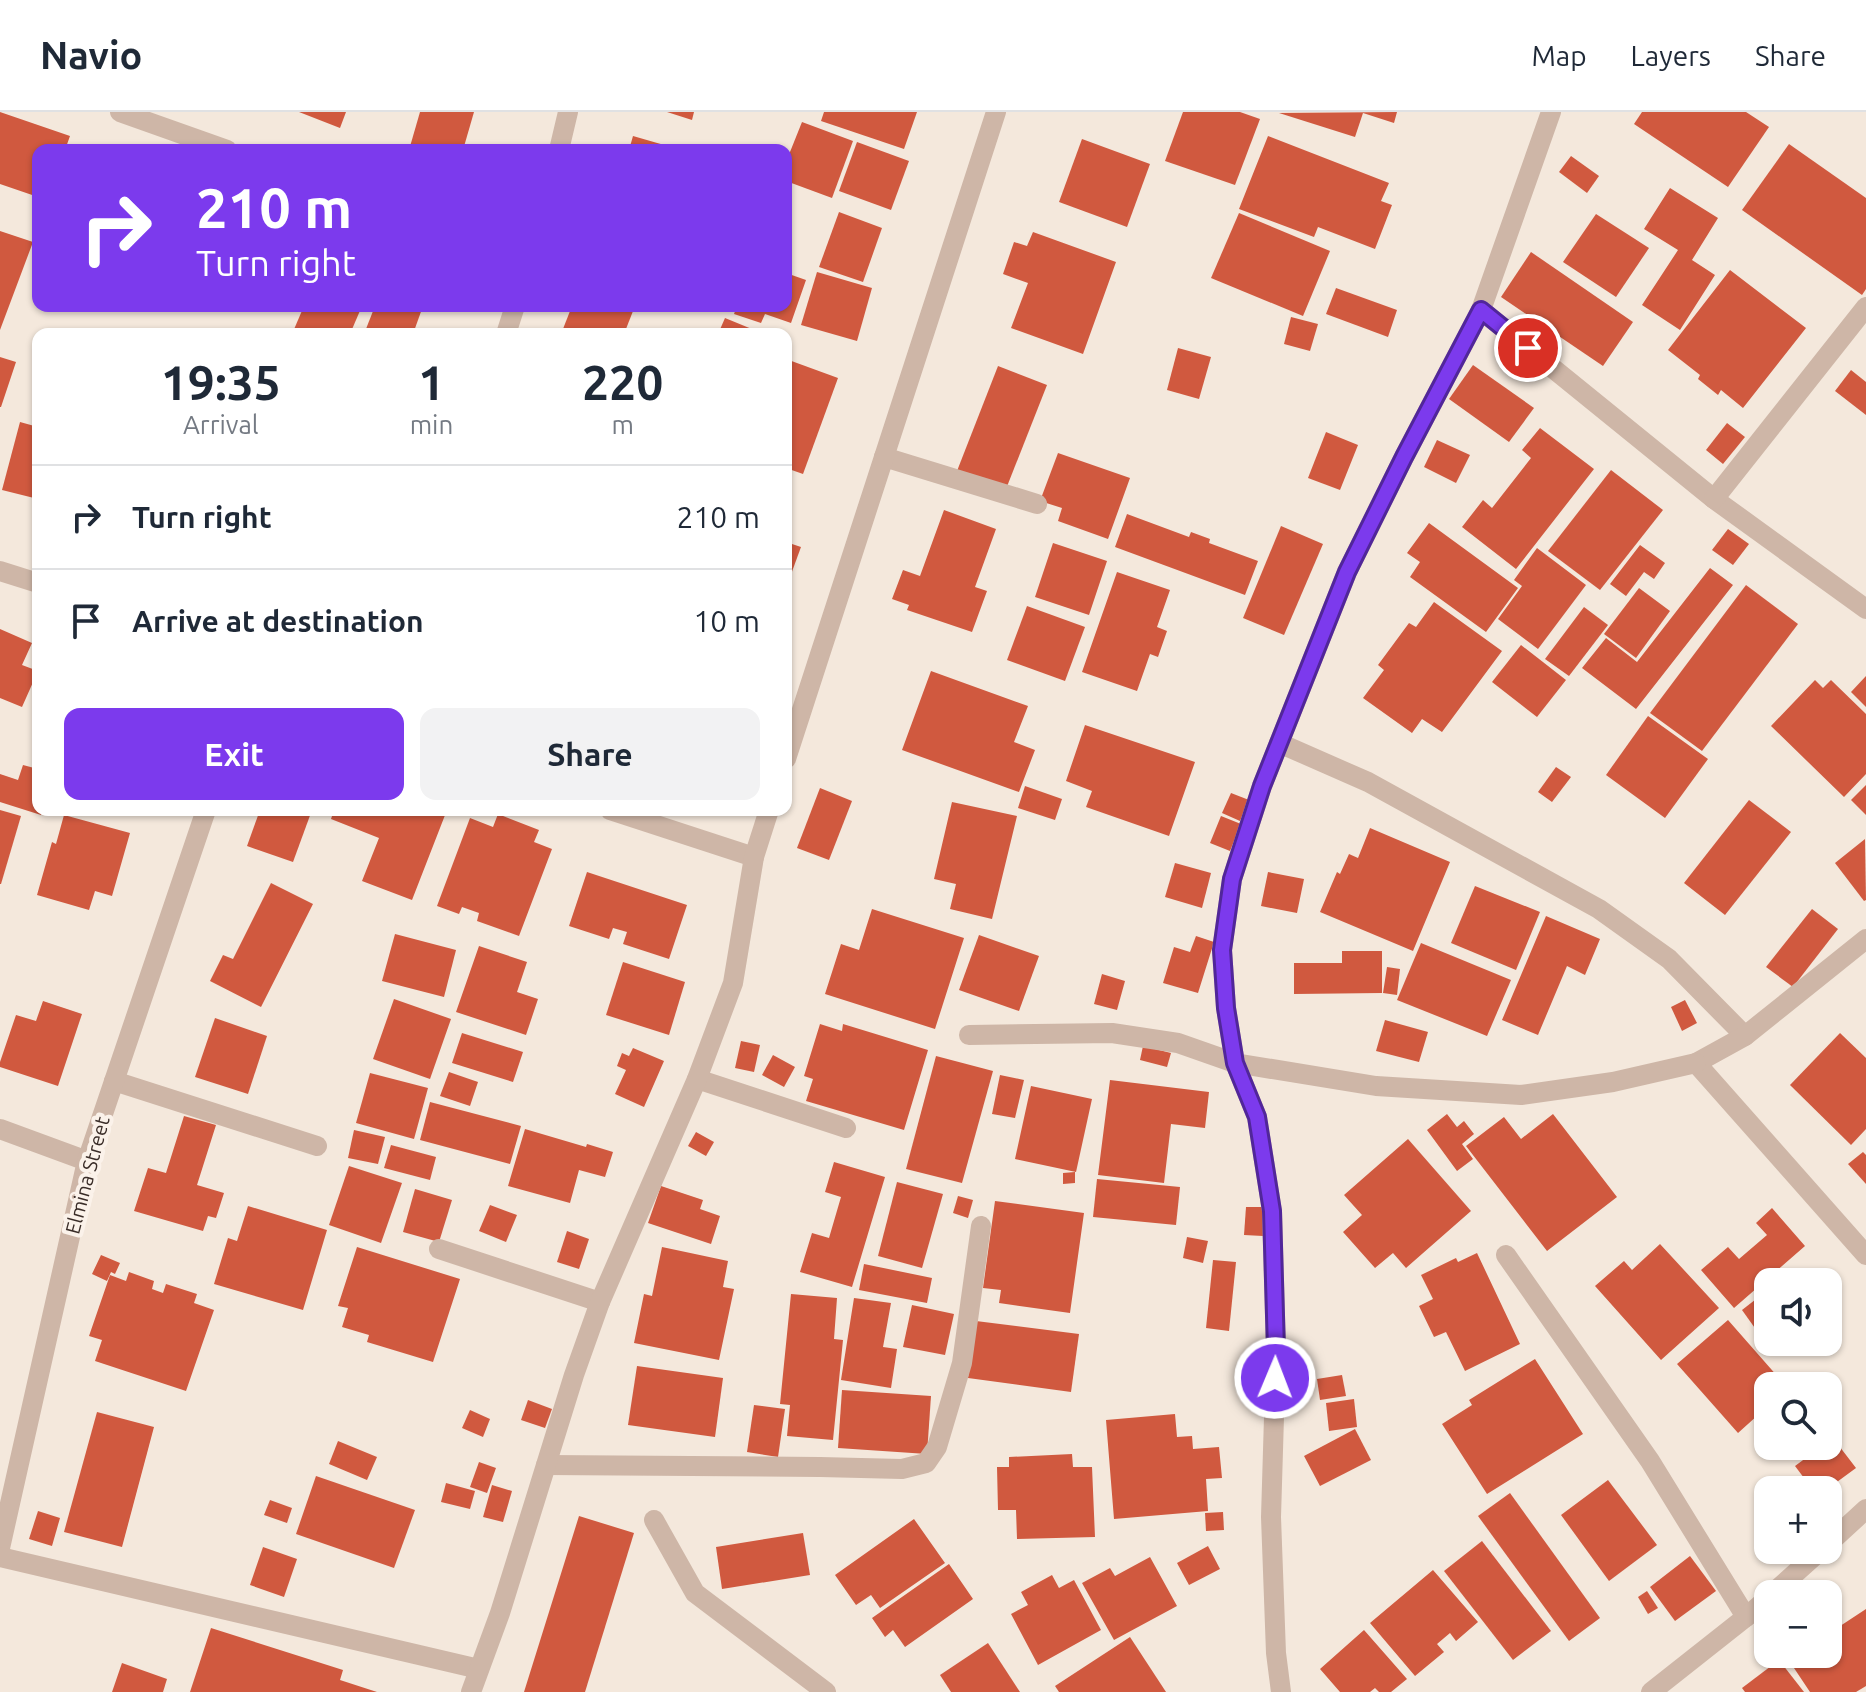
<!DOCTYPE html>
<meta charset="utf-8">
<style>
:root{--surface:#fff;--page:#f2f2f3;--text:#1f2937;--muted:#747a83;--line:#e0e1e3;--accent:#7c3aed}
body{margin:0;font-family:Ubuntu,sans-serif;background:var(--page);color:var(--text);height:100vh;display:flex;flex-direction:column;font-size:30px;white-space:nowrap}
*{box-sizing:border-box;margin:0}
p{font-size:26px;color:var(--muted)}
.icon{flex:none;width:44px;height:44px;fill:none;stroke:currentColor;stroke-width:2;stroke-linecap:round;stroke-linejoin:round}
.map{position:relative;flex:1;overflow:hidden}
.drawer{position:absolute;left:32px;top:216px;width:760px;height:488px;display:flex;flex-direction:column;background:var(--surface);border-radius:16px;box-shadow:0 2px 6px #0004}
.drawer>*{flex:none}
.top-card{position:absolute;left:32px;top:32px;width:760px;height:168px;border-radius:16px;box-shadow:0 2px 6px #0004;background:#7c3aed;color:#fff;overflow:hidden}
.buttons{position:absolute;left:1754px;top:1156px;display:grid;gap:16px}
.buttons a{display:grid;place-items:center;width:88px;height:88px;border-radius:16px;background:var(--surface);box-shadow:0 2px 6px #0004;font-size:40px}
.pin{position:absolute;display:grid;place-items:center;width:68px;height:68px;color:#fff;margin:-34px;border:4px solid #fff;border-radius:50%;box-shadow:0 2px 8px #0007}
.me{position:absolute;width:88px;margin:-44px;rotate:1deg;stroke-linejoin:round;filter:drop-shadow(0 0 6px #0008)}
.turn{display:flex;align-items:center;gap:28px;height:168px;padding:0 32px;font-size:36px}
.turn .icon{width:104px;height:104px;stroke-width:2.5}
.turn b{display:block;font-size:56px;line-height:68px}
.eta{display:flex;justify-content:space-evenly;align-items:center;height:136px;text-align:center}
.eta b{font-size:48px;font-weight:700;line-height:56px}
.button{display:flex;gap:16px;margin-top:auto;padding:16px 32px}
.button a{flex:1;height:92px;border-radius:16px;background:var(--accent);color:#fff;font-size:32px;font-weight:700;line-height:92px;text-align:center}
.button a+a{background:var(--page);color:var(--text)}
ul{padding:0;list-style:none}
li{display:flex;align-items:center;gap:24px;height:104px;padding:0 32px;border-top:2px solid var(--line)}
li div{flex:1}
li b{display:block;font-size:30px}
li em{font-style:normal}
header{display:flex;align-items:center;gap:48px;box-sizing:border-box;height:112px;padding:0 40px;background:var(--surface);border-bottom:2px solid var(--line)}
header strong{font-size:38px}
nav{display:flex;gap:44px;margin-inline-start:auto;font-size:28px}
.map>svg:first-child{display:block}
</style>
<header>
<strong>Navio</strong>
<nav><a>Map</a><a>Layers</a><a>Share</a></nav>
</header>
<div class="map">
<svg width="1866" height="1580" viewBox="0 0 1866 1580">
<rect width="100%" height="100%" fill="#f4e8dc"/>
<!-- building -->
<g fill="#d0593f">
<path d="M0 0 70 24 65 38H38V85L0 72Z"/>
<path d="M299 0H346L340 16Z"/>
<path d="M420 0H474L463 38H409Z"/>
<path d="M667 0H694L692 8Z"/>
<path d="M824 0H917L904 37 821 9Z"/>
<path d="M1183 0H1240L1260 7 1235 73 1165 49Z"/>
<path d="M1397 0 1394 11 1363 1 1355 25 1279 1Z"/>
<path d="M1642 0H1746L1769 15 1728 75 1634 12Z"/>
<path d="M802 10 853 29 832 86 786 69V50Z"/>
<path d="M633 24 678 37 677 38H629Z"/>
<path d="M1268 24 1389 71 1381 89 1392 93 1375 137 1318 115 1314 125 1239 97Z"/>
<path d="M1082 27 1150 52 1127 115 1059 90Z"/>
<path d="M857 30 909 49 891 98 839 79Z"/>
<path d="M1789 32 1866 86V177L1862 183 1742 98Z"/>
<path d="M1571 44 1599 64 1587 81 1559 60Z"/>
<path d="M1670 76 1718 106 1692 148 1715 163 1680 218 1642 193 1678 138 1644 117Z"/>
<path d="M839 100 882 116 863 170 819 155Z"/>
<path d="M1239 101 1330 139 1303 204 1211 166Z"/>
<path d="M1596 102 1649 136 1616 185 1563 150Z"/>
<path d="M0 119 33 130 0 218Z"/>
<path d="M1033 120 1116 150 1083 242 1011 216 1028 171 1003 162 1014 130 1027 134Z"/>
<path d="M1531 140 1633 210 1603 254 1501 185Z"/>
<path d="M1730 158 1806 216 1743 296 1721 278 1718 283 1698 267 1700 263 1668 238Z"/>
<path d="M817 160 872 176 857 229 801 213Z"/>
<path d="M786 161 806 168 791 211 765 202 761 211 734 202 737 194H786Z"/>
<path d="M1336 176 1397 198 1388 225 1326 202Z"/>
<path d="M304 194H362L350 222H292Z"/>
<path d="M375 194H423L413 222H364Z"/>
<path d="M572 194H635L624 222H561Z"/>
<path d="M1291 205 1318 212 1310 239 1284 232Z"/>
<path d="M725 206 764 222H718Z"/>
<path d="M1178 236 1211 245 1199 287 1167 278Z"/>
<path d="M0 245 16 250 1 295H0Z"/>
<path d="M786 247 838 266 803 362 786 356Z"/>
<path d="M1473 253 1534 296 1509 330 1449 287Z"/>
<path d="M998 254 1047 273 1006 377 957 359Z"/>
<path d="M1851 258 1866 270V303L1835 279Z"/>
<path d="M20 310 38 315V387L2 378Z"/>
<path d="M1727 311 1745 325 1723 352 1706 338Z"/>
<path d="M1540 316 1594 357 1516 457 1462 415 1483 388 1492 396 1531 346 1522 338Z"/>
<path d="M1326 320 1358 333 1340 378 1308 366Z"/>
<path d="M1437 328 1470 343 1456 371 1424 355Z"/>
<path d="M1058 341 1130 366 1108 427 1058 409 1062 396 1040 389Z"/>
<path d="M1611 358 1663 398 1600 478 1548 439Z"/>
<path d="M944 398 996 417 975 475 987 479 972 520 907 498 909 493 892 487 903 458 920 464Z"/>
<path d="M1127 402 1189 425 1191 420 1210 427 1209 431 1258 449 1245 483 1115 435Z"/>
<path d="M1429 411 1518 476 1486 520 1410 465 1420 450 1407 441Z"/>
<path d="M1281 414 1323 432 1284 523 1243 506Z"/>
<path d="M1728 417 1749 432 1733 453 1712 438Z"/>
<path d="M786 430 801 435 786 476Z"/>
<path d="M1053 431 1107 449 1089 503 1035 485Z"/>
<path d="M1640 433 1665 451 1654 467 1644 460 1626 484 1610 472Z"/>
<path d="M1537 436 1586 473 1538 537 1498 507 1522 474 1514 468Z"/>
<path d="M1710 456 1733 473 1636 597 1582 556 1606 526 1637 550Z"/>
<path d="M1117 460 1170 478 1157 515 1167 519 1158 545 1150 542 1137 579 1082 560Z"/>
<path d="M1746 473 1798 512 1702 639 1650 601Z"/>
<path d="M1639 476 1670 499 1636 546 1604 522Z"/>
<path d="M1434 490 1502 539 1442 620 1422 607 1412 621 1363 586 1384 558 1378 553 1409 511 1416 515Z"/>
<path d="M1027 494 1085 515 1065 569 1007 548Z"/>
<path d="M1584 495 1608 513 1569 564 1545 547Z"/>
<path d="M0 517 32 531 22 553 38 559 22 595 0 586Z"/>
<path d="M1521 533 1566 568 1537 605 1492 570Z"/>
<path d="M931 559 1028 594 1014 630 1035 638 1019 680 902 638Z"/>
<path d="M1866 564V595L1851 580Z"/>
<path d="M1815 568 1823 576 1831 568 1866 602V662L1844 685 1771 614Z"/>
<path d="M1648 604 1708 647 1665 706 1606 663Z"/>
<path d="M1085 613 1195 650 1169 724 1086 695 1092 679 1066 669Z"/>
<path d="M23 653 38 657V698H43L41 703 0 690V662L18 668Z"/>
<path d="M1556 655 1571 665 1552 690 1538 680Z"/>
<path d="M1866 673V703L1851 688Z"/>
<path d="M1025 674 1062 687 1055 708 1018 696Z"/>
<path d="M820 676 852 689 829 748 797 736Z"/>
<path d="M1231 681 1249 688 1240 709 1222 701Z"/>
<path d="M1749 688 1791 720 1725 803 1684 771Z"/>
<path d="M952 690 1017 704 992 807 950 797 956 772 934 767Z"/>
<path d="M0 698 21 704 1 772H0Z"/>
<path d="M260 698H312L293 750 247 734Z"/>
<path d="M334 698H447L412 788 362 769 379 726 331 707Z"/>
<path d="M498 702 539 718 534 730 552 737 519 824 477 809 479 801 462 795 459 802 437 794 470 706 493 715Z"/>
<path d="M64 703 130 721 112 784 95 779 89 798 37 783 52 730 56 732Z"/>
<path d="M1221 704 1241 712 1230 739 1210 731Z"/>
<path d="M1370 716 1450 750 1413 839 1320 800 1337 760 1340 762 1349 742 1358 746Z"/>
<path d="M1865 727 1866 788 1864 789 1835 751Z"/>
<path d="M1175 751 1211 761 1202 796 1165 785Z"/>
<path d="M587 760 687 793 669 847 623 832 627 820 613 816 609 827 569 814Z"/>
<path d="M1268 760 1304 767 1297 801 1261 794Z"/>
<path d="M271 771 313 792 261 895 210 869 223 843 233 847Z"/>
<path d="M1475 774 1540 800 1516 858 1451 831Z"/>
<path d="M872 797 964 826 935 917 825 882 841 832 859 838Z"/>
<path d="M1812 797 1838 817 1793 875 1766 855Z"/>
<path d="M1546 804 1600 827 1585 863 1567 854 1538 923 1502 908Z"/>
<path d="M395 822 456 838 444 885 382 869Z"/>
<path d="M979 823 1039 844 1019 899 959 878Z"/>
<path d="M1196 824 1214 830 1198 881 1163 871 1174 835 1190 840Z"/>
<path d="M1421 831 1511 868 1487 924 1397 888Z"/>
<path d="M479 834 527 850 517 880 538 887 526 923 456 900Z"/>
<path d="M1342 839H1382V881L1294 882V851H1342Z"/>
<path d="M623 850 685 870 669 923 606 903Z"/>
<path d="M1387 855 1400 857 1397 883 1383 881Z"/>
<path d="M1102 862 1125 869 1117 898 1094 892Z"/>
<path d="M394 887 451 907 430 967 373 947Z"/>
<path d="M1685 888 1697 911 1682 919 1671 895Z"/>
<path d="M43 889 82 902 58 974 0 955V950L16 903 36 909Z"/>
<path d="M215 906 267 924 248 982 195 965Z"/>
<path d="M1385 908 1428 920 1419 950 1376 939Z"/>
<path d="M820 912 842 919 843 912 928 938 904 1018 806 989 813 967 804 964Z"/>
<path d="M462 921 523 940 513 970 452 951Z"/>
<path d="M1840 921 1866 946V1017L1851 1033 1790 973Z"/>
<path d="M741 929 760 933 754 960 735 956Z"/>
<path d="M1143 934 1171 941 1167 955 1140 948Z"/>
<path d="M633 936 664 949 644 995 615 982 626 958 617 954 622 941 629 944Z"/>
<path d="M773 943 795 955 784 975 762 963Z"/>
<path d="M936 944 993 959 962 1071 906 1057Z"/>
<path d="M449 960 478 970 470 994 440 984Z"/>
<path d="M370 961 428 976 414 1027 356 1011Z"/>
<path d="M1000 963 1024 968 1015 1006 992 1002Z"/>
<path d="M1110 968 1209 980 1205 1016 1171 1012 1164 1071 1098 1063Z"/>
<path d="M1031 974 1092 987 1076 1060 1015 1047Z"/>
<path d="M430 990 521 1014 510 1052 420 1028Z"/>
<path d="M1447 1002 1457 1015 1464 1009 1474 1022 1462 1032 1473 1047 1457 1059 1427 1018Z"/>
<path d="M1553 1002 1617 1085 1547 1139 1466 1034 1504 1005 1521 1027Z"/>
<path d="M184 1004 216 1013 197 1073 224 1081 216 1106 208 1104 203 1119 134 1099 148 1056 166 1061Z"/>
<path d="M525 1017 586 1035 587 1032 613 1040 605 1065 579 1058 570 1091 508 1074Z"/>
<path d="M354 1018 385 1025 378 1052 348 1046Z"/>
<path d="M696 1020 714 1030 706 1044 688 1034Z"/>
<path d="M1408 1027 1471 1099 1406 1156 1393 1141 1375 1156 1343 1120 1362 1103 1344 1083Z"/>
<path d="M391 1033 436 1045 430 1068 384 1056Z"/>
<path d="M1863 1040 1866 1043V1072L1848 1052Z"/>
<path d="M834 1050 885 1065 852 1175 800 1160 812 1121 829 1126 841 1085 825 1080Z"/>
<path d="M349 1054 402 1071 381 1131 329 1113Z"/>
<path d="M1075 1060V1071L1063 1072V1061Z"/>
<path d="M1097 1067 1180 1075 1176 1113 1093 1105Z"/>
<path d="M897 1070 943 1082 922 1156 878 1144Z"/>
<path d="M661 1074 703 1088 700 1097 720 1104 711 1132 648 1111Z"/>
<path d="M415 1077 452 1088 439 1130 403 1120Z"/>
<path d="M958 1084 973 1088 968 1106 953 1101Z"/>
<path d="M995 1089 1084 1101 1070 1201 999 1191 1001 1178 983 1176Z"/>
<path d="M490 1093 517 1103 506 1130 479 1119Z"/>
<path d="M248 1094 327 1118 303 1198 214 1172 228 1126 237 1129Z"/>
<path d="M1246 1095H1265L1263 1124 1244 1123Z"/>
<path d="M1772 1096 1805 1134 1734 1196 1701 1158 1728 1135 1739 1147 1767 1123 1756 1111Z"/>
<path d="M567 1119 589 1127 579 1157 557 1150Z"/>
<path d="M1187 1125 1208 1129 1203 1151 1183 1146Z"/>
<path d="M1660 1132 1719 1196 1661 1248 1595 1174 1624 1149 1632 1158Z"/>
<path d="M357 1135 460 1167 433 1250 367 1230 369 1223 342 1215 348 1196 338 1194Z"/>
<path d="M662 1135 728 1149 723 1175 734 1177 719 1248 634 1231 644 1182 652 1184Z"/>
<path d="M1477 1141 1520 1232 1465 1259 1446 1220 1434 1225 1419 1194 1433 1187 1421 1163 1456 1146 1458 1150Z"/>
<path d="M101 1143 120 1151 115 1162 111 1160 107 1169 92 1162Z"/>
<path d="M1213 1148 1236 1150 1229 1219 1206 1216Z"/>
<path d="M864 1152 932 1166 927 1191 859 1178Z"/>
<path d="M129 1160 154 1169 152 1177 163 1181 166 1172 197 1182 194 1191 214 1198 186 1279 95 1249 102 1228 89 1224 110 1163 126 1169Z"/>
<path d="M791 1182 837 1186 834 1227 843 1228 833 1328 787 1324 790 1293 780 1292Z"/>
<path d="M1760 1184 1768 1195V1211L1757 1219 1742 1198Z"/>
<path d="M854 1186 891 1191 883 1235 897 1237 891 1276 841 1268Z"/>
<path d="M912 1193 954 1202 945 1243 903 1235Z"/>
<path d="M1728 1208 1786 1274H1768V1294L1738 1321 1677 1252Z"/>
<path d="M976 1209 1079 1222 1071 1280 968 1266Z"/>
<path d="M1535 1247 1583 1322 1487 1382 1442 1312 1472 1293 1469 1288Z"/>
<path d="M637 1254 723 1266 715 1325 628 1313Z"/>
<path d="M1342 1263 1346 1284 1320 1288 1317 1267Z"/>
<path d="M842 1278 931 1284 927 1342 838 1336Z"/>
<path d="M1354 1287 1357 1315 1329 1319 1326 1291Z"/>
<path d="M528 1288 552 1297 545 1316 521 1308Z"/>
<path d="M754 1293 785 1297 778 1345 747 1340Z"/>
<path d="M470 1298 490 1307 483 1325 462 1316Z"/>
<path d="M97 1300 154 1315 122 1435 64 1420Z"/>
<path d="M1175 1302 1177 1325 1192 1324 1193 1337 1219 1335 1222 1366 1206 1367 1208 1399 1114 1407 1106 1308Z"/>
<path d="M1355 1317 1371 1348 1320 1374 1304 1344Z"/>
<path d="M1833 1326 1856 1356 1826 1378H1813L1795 1354 1822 1334H1828V1330Z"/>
<path d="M338 1329 377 1345 367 1368 329 1352Z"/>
<path d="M1072 1342 1073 1355H1092L1095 1425 1017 1427 1016 1398H998L997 1355H1009V1345Z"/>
<path d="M479 1350 496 1356 487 1381 470 1375Z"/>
<path d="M316 1364 415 1398 394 1456 296 1422Z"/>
<path d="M1608 1368 1657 1433 1609 1469 1561 1403Z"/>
<path d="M446 1371 475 1379 470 1397 441 1390Z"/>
<path d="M492 1373 512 1379 503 1410 483 1405Z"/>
<path d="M1510 1381 1600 1506 1569 1529 1478 1404Z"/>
<path d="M270 1388 292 1396 287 1411 264 1403Z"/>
<path d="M1768 1396V1414L1759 1402Z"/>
<path d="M38 1399 60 1406 52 1434 29 1427Z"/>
<path d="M1223 1400 1224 1418 1206 1419 1205 1401Z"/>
<path d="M579 1404 634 1421 585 1580H524Z"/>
<path d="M914 1407 945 1451 880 1496 871 1483 856 1493 835 1463Z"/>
<path d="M803 1421 810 1463 722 1477 716 1435Z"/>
<path d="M1482 1429 1551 1519 1513 1548 1444 1459Z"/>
<path d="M1208 1434 1220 1457 1189 1473 1177 1451Z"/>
<path d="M263 1435 297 1447 284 1485 250 1473Z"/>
<path d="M1690 1444 1716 1479 1675 1509 1650 1475Z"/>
<path d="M1150 1445 1177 1494 1114 1528 1082 1471 1110 1456 1115 1464Z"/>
<path d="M949 1452 973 1487 905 1535 893 1518 885 1525 872 1506Z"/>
<path d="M1433 1458 1478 1510 1456 1529 1450 1521 1437 1532 1444 1540 1415 1564 1370 1511Z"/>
<path d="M1052 1463 1059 1476 1074 1468 1101 1518 1038 1553 1011 1502 1028 1493 1021 1480Z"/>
<path d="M1647 1479 1658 1496 1648 1502 1638 1485Z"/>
<path d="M1866 1497V1574L1856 1580H1810L1788 1547 1796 1542H1828V1522Z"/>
<path d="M211 1516 343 1558 340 1568 377 1580H190Z"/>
<path d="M1364 1518 1407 1567 1391 1580H1379L1375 1576 1370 1580H1340L1320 1557Z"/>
<path d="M1130 1525 1166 1580H1059L1055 1574Z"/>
<path d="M988 1531 1020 1580H951L940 1563Z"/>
<path d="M1779 1548 1804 1580H1745L1742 1576Z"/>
<path d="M122 1551 167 1567 163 1580H112Z"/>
</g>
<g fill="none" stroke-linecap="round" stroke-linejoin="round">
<!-- minor -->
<g stroke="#ceb6a7" stroke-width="20">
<path d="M120 0 227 38"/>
<path d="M559 38 568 0"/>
<path d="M1481 198 1714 387 1866 497"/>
<path d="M506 222 515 194"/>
<path d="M884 345 1037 392"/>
<path d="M1714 387 1866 195"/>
<path d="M0 459 38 471"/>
<path d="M1279 631 1368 670 1599 797 1669 847 1745 924"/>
<path d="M786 647 996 0"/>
<path d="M610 698 754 745"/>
<path d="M1866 827 1745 924 1696 951 1866 1143"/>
<path d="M969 923 1112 921 1178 931 1235 951 1376 974 1521 983 1613 970 1696 951"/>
<path d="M697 967 846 1016"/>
<path d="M114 969 317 1034"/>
<path d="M0 1017 87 1049"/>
<path d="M439 1137 600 1190"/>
<path d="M1506 1143 1650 1349 1746 1505"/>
<path d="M546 1353 820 1355 902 1357 926 1351 937 1335 962 1251 981 1114"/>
<path d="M654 1408 695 1481 826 1580"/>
<path d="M1828 1432 1866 1397"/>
<path d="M0 1436 87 1049 206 698"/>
<path d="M0 1445 479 1557"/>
<path d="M1772 1482 1821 1438"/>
<path d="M471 1580 500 1501 574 1263 600 1190 697 967 733 871 754 745 769 698"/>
<path d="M1281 1580 1276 1541 1271 1405 1276 1238 1272 1099 1257 1005 1235 951 1226 896 1222 838 1232 767 1262 674 1347 460 1404 345 1481 198 1551 0"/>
<path d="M1651 1580 1746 1505 1768 1486"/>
</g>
</g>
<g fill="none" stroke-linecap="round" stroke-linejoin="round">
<!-- route casing -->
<g stroke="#51269a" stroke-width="20">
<path id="route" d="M1275 1266 1276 1238 1272 1099 1257 1005 1235 951 1226 896 1222 838 1232 767 1262 674 1347 460 1404 345 1481 198 1528 236"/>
</g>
<!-- route -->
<use href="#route" stroke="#7c3aed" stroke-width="14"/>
</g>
<g text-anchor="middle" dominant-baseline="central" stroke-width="8" stroke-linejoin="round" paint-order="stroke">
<!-- street labels -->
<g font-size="20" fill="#3a2d28" stroke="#fbf2ea">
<text transform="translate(87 1063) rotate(-75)">Elmina Street</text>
</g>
</g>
</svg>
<div class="buttons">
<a><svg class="icon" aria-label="sound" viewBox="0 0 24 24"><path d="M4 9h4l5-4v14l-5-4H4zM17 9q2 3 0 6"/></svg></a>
<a><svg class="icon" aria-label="search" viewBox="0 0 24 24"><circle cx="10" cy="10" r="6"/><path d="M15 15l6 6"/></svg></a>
<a>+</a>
<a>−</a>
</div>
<div class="pin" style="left:1528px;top:236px;background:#d93025"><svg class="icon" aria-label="arrive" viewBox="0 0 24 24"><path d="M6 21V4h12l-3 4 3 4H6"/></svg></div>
<svg class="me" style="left:1275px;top:1266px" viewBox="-20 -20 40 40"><circle r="17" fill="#7c3aed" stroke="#fff" stroke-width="3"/><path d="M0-11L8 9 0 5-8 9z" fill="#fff"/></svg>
<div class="top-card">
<div class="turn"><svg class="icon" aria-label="right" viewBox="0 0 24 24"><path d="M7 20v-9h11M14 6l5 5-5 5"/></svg><div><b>210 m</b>Turn right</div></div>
</div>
<section class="drawer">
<div class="eta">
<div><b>19:35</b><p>Arrival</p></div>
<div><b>1</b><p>min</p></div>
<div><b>220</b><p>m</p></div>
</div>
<ul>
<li><svg class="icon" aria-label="right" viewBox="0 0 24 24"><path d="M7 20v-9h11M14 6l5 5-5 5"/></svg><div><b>Turn right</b></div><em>210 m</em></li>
<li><svg class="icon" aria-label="arrive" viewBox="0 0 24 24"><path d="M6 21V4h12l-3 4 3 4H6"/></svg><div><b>Arrive at destination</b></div><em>10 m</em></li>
</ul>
<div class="button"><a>Exit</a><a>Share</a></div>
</section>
</div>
